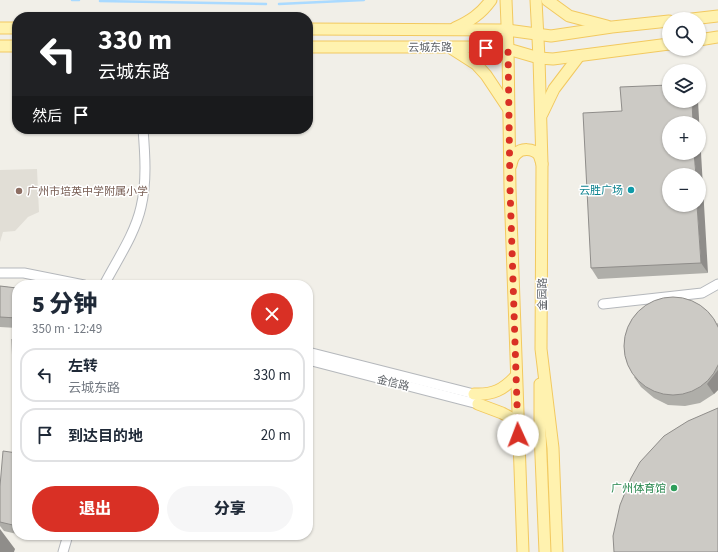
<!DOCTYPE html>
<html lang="zh">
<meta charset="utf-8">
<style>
:root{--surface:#fff;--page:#f6f6f7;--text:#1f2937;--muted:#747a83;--line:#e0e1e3;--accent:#d93025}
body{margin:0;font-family:"Source Sans 3","Noto Sans SC",sans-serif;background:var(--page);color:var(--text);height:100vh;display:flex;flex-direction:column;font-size:15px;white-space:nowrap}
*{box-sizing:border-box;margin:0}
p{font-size:13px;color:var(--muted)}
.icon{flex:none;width:22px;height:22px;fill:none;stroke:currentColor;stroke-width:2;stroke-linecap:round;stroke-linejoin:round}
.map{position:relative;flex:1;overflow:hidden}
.sheet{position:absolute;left:12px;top:280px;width:301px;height:260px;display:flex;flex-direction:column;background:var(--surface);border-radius:16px;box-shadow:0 1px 3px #0004}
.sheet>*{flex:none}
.guide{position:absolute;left:12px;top:12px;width:301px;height:122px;border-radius:16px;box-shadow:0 1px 3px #0004;background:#202124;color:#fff;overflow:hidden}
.fabs{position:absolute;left:662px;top:12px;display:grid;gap:8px}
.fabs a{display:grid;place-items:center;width:44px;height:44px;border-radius:50%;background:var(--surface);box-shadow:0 1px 3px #0004;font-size:20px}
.pin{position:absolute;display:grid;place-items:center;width:34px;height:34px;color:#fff;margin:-17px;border-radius:8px;box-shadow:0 2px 6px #0006}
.me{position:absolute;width:44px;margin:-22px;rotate:358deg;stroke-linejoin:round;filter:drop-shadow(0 0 3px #0008)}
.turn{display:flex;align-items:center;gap:14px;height:84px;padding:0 20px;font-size:18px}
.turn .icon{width:52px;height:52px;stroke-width:2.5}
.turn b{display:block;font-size:28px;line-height:34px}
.then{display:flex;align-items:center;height:38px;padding:0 20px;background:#0003;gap:8px;font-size:15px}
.round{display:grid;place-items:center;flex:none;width:42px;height:42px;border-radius:21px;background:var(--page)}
.head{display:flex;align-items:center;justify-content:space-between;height:68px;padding:0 20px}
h1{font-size:24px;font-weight:800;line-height:30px}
.cta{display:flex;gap:8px;margin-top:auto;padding:8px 20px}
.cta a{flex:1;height:46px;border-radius:24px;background:var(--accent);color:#fff;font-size:16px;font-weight:800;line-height:46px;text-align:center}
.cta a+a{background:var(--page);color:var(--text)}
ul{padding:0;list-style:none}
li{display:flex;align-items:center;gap:12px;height:54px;margin:0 8px 6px;padding:0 12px;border:2px solid var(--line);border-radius:16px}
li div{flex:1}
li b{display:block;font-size:15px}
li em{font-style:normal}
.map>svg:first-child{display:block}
</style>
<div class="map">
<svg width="718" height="552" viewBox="0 0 718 552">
<rect width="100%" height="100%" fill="#f1efe8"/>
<!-- education -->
<path fill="#e1ded6" d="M37 169 39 212 28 217 15 231 3 232 0 242V170Z"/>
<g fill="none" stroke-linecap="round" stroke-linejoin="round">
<!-- stream -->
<g stroke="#aadaff" stroke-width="2.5">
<path d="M72 0H79"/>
<path d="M100 1 266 4"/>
<path d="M279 4 364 0"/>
</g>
<!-- minor casing -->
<g stroke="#b5b8bc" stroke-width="11">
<g id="minor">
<path d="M0 273H24L84 285"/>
<path d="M104 285C117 260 135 234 141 207 147 182 145 154 143 129"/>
<path d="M603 304 702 293 718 284"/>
<path d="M308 352 474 394"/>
<path d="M308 360 478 404"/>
<path d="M63 552 68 535"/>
</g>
</g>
<!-- major casing -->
<g stroke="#f2c960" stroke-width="13">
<g id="major">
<path d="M506 0 508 49 510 189 523 552"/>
<path d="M536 0 539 58 542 164 541 349 553 448 557 552"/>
<path d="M547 0 569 16 607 26"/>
<path d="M692 19 718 16"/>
<path d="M0 28H17"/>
<path d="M455 28C470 21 481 14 491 0"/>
<path d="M308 29 507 30 551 36 612 27 669 21"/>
<path d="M699 40 718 37"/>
<path d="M0 46H17"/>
<path d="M308 47H473L508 49 539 58 553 59 669 44"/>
<path d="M451 48 476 64 486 75 508 108"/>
<path d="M542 114 554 89 579 56"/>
<path d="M511 165C512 161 512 157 516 154 521 148 533 148 539 155 540 157 541 161 542 164"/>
<path d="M540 384V432L545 552"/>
<path d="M474 394C493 395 503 390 516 376"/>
<path d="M478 404 502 413 517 421"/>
</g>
</g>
<!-- minor -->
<use href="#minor" stroke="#fff" stroke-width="9"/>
<!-- major -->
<use href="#major" stroke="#fff2af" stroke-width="11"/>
</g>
<!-- wall -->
<g fill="#afaea9">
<path d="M622 111 708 273 598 279 591 268Z"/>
<path d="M0 286 17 288V328L0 327Z"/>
<path d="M718 323V390L714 394 700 403 685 406 668 405 654 398 641 387 634 377Z"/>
<path d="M17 453V534L4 531 0 526V486Z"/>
<path d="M20 535H35L34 538Z"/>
</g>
<!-- shaded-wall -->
<g fill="#8f8d8a">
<path d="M692 101H698L708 273 701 263 697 205H699V175H696L694 153H699V123H693Z"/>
<path d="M718 370V390L714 394 707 384Z"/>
<path d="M0 529 15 549 14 552H0Z"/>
<path d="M32 535H35L34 538Z"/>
</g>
<!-- building -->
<g fill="#cccac5" stroke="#8f8d8a">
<path d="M669 85V101H692L693 123H669V153H694L696 175H669V205H697L701 263 591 268 583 113 622 111 620 87Z"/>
<path d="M0 286 17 288V318L0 317Z"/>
<circle cx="673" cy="346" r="49"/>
<path d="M12 339 17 340V434H15Z"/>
<path d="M718 408V552H614L613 536 620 505 631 478 640 462 664 436 688 421Z"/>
<path d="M3 451 17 453V526L0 522V486Z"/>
</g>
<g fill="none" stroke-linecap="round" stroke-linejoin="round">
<!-- route -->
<path stroke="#d93025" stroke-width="7" stroke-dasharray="0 12.6" d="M486 48 508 49 510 188 518 435"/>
</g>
<!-- markers -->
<circle fill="#0f9aa8" stroke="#fff" stroke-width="1.5" cx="631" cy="190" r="4"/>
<circle fill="#8d6e63" stroke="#fff" stroke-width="1.5" cx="19" cy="191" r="4"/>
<circle fill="#2e9e5b" stroke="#fff" stroke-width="1.5" cx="674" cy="488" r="4"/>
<g text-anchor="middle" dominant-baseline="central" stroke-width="3" stroke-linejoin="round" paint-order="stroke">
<!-- street labels -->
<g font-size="11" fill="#5f6368" stroke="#fff">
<text x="430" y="47">云城东路</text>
<text transform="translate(542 294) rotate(-90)">金园路</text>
<text transform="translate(393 383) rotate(14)">金信路</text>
</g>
<!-- culture labels -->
<g font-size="11" fill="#0d838f" stroke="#fff" text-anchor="end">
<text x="623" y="190">云胜广场</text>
</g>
<!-- education labels -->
<g font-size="11" fill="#785e54" stroke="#fff" text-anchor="start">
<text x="27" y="191">广州市培英中学附属小学</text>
</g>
<!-- leisure labels -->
<g font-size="11" fill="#27864d" stroke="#fff" text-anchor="end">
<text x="666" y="488">广州体育馆</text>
</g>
</g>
</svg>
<div class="fabs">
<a><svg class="icon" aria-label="search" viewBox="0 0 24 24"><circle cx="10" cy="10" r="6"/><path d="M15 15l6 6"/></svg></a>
<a><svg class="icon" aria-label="layers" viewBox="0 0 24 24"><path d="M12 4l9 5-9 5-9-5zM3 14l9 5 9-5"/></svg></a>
<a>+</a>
<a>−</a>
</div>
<div class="pin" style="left:486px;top:48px;background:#d93025"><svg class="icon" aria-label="arrive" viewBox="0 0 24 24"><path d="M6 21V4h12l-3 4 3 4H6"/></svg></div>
<svg class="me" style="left:518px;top:435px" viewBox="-20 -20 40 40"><circle r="19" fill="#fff"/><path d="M0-13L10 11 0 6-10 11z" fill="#d93025"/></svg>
<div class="guide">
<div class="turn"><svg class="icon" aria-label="left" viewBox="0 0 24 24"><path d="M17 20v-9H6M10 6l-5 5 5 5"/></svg><div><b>330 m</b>云城东路</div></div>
<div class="then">然后<svg class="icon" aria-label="arrive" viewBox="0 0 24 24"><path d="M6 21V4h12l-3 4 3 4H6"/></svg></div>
</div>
<section class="sheet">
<div class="head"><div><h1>5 分钟</h1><p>350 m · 12:49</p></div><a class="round" style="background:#d93025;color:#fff"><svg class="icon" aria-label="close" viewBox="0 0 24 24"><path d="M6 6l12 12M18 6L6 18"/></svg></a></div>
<ul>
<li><svg class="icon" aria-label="left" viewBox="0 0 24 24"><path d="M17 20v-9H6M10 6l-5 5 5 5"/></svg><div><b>左转</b><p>云城东路</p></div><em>330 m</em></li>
<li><svg class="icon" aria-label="arrive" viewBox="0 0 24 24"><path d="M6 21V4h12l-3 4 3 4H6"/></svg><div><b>到达目的地</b></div><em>20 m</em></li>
</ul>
<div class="cta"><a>退出</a><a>分享</a></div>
</section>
</div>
